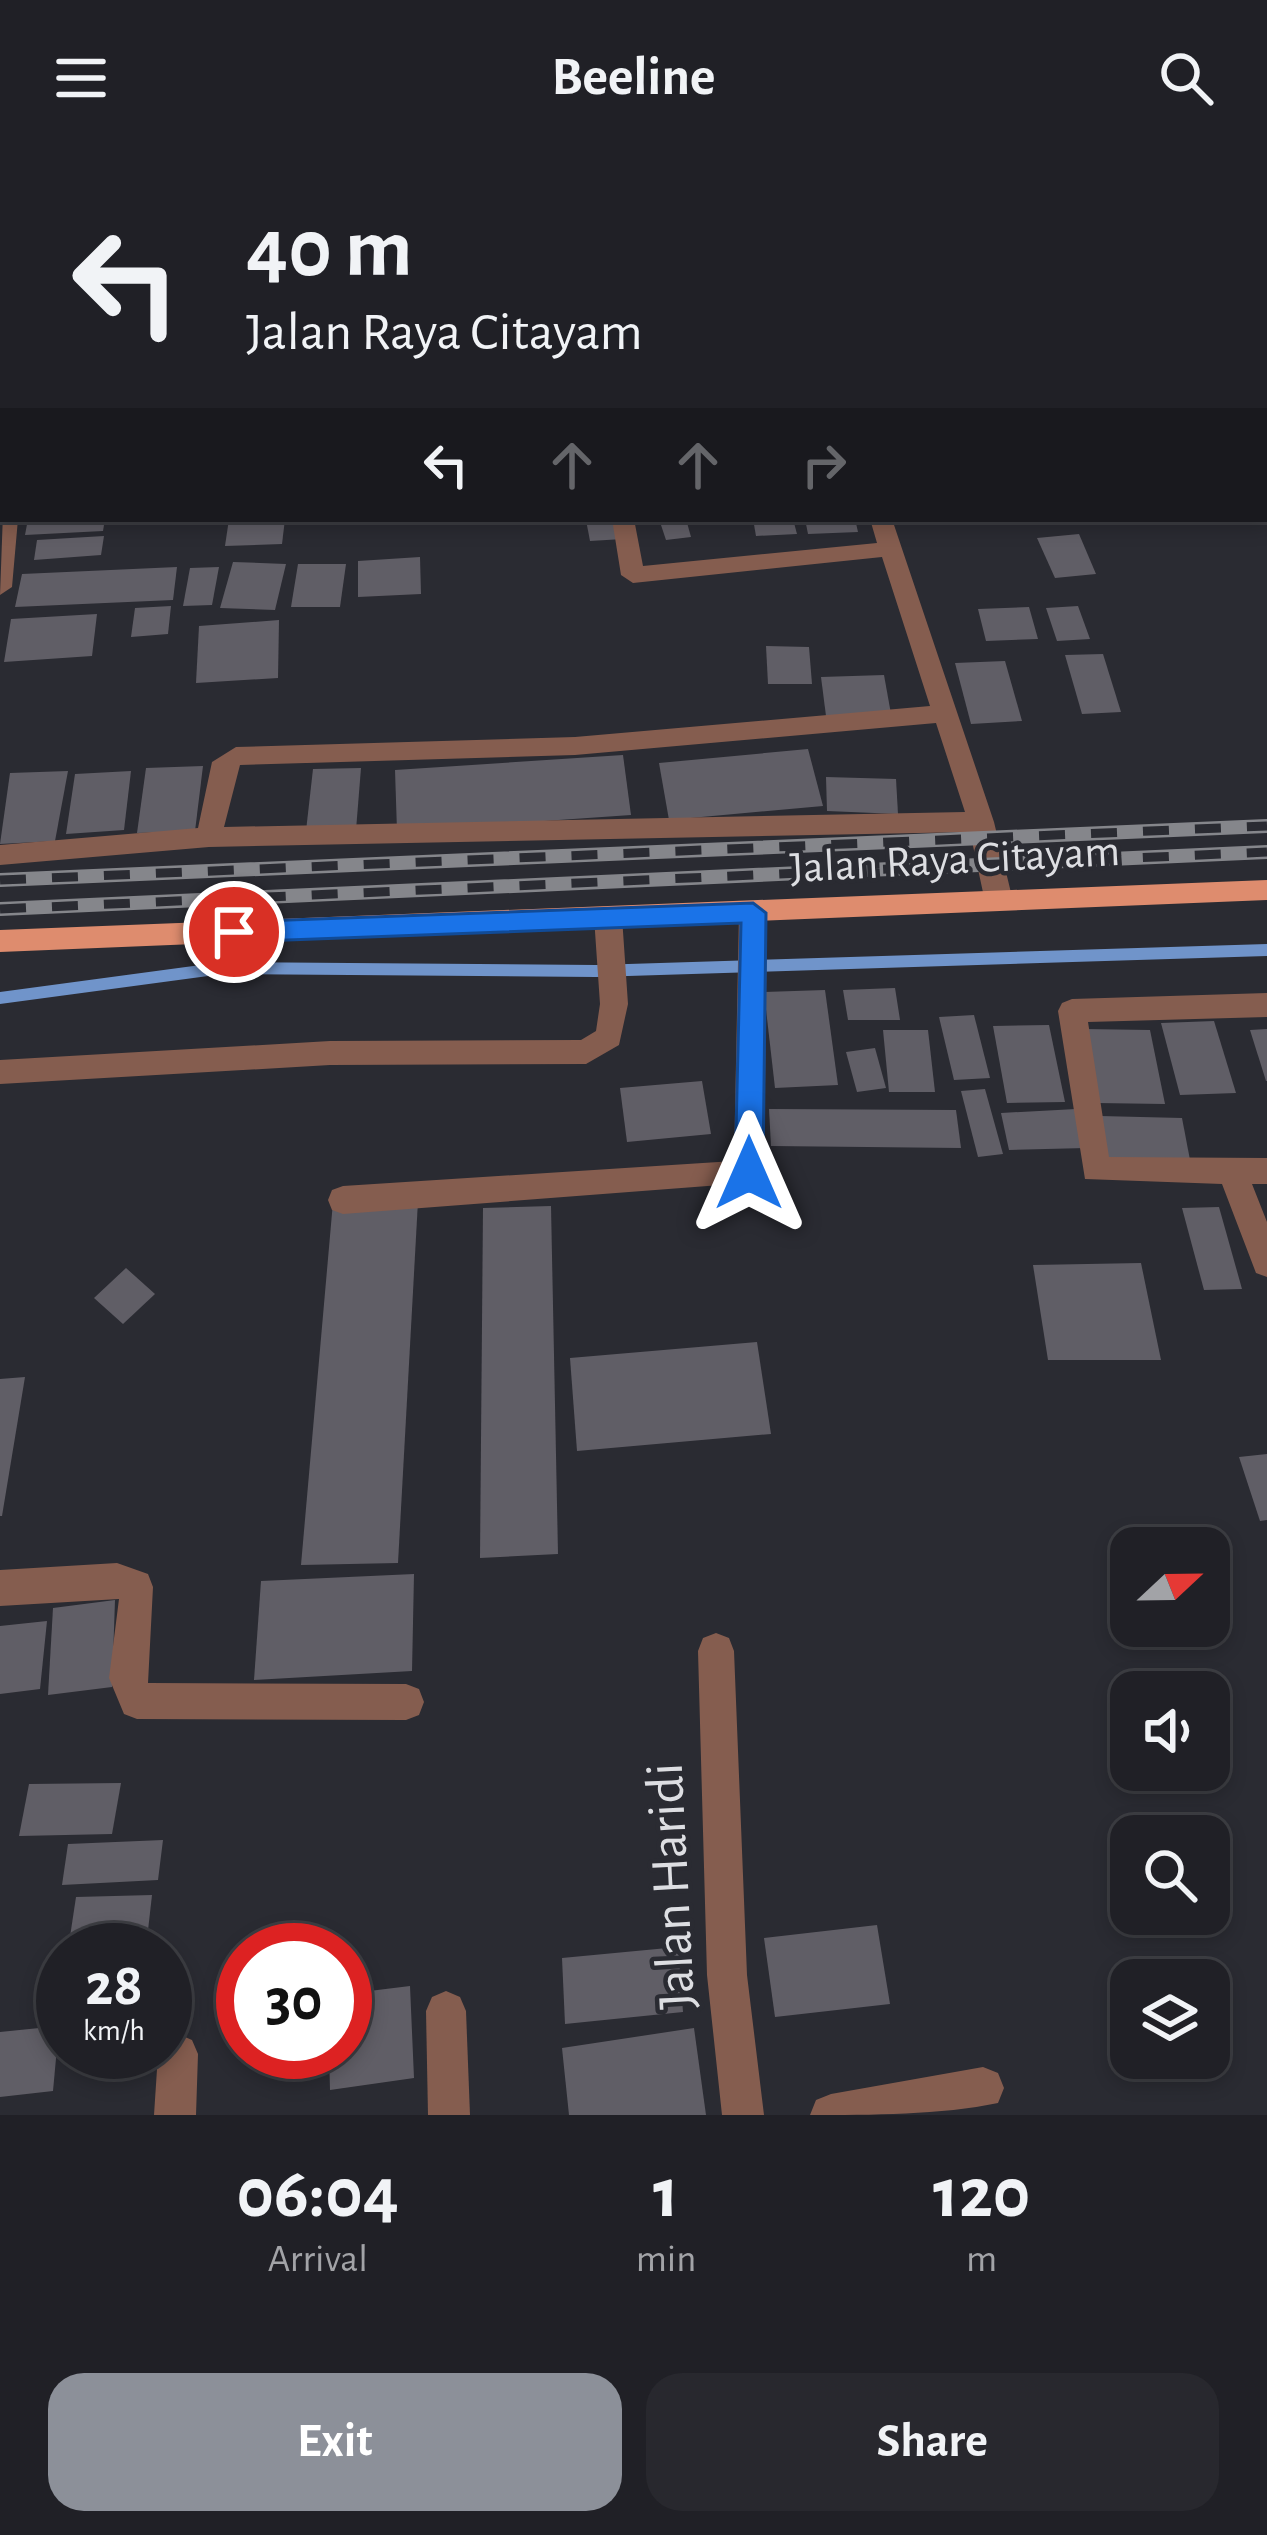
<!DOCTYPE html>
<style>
:root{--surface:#202026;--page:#28282e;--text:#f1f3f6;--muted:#a2a3a7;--line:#3d3e43;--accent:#8c9099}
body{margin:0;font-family:"Alegreya Sans",sans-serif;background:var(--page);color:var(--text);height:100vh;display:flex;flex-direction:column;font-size:45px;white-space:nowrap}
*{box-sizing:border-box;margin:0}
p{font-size:39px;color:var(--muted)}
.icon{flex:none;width:66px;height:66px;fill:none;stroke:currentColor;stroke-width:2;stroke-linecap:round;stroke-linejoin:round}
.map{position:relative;height:1959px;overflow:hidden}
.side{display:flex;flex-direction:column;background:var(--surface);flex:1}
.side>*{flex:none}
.guide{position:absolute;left:0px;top:0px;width:1269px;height:366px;box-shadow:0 6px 18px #0003,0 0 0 3px var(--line);background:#202026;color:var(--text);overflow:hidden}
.needle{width:78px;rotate:68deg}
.controls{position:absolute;left:1110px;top:1371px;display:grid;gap:24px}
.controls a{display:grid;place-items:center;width:120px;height:120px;border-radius:24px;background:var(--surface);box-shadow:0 6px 18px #0003,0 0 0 3px var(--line);font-size:60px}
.speed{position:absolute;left:36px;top:1767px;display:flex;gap:24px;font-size:60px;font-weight:700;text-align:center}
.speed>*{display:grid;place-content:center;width:156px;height:156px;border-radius:50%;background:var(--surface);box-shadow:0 6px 18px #0003,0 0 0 3px var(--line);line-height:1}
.speed small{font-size:30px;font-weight:400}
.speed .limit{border:18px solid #d22;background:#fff;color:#111}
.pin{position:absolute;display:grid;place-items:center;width:102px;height:102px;color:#fff;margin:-51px;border:6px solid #fff;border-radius:50%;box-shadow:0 3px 12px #0007}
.me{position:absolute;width:132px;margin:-66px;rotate:0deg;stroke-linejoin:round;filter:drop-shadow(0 0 9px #0008)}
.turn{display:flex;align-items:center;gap:42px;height:252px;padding:0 48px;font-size:54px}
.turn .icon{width:156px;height:156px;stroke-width:2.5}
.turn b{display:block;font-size:84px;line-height:102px}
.lanes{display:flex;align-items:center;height:114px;padding:0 48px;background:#0003;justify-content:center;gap:60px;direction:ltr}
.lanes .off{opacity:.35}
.eta{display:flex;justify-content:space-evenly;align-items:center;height:204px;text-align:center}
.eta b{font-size:72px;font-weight:600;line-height:84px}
.cta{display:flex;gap:24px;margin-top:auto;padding:24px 48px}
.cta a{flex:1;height:138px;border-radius:36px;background:var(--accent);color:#fff;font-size:48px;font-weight:600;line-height:138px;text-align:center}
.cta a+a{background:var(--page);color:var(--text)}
header{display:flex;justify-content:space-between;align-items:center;height:156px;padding:0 48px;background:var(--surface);font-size:54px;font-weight:600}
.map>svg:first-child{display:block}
</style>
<header><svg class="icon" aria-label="menu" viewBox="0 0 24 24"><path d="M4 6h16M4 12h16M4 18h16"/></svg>Beeline<svg class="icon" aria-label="search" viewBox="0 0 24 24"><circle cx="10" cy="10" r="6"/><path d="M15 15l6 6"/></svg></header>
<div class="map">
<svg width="1267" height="1959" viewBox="0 0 1267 1959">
<rect width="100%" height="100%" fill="#2a2b32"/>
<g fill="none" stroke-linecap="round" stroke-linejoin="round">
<!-- stream -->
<path fill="#7094ca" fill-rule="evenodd" d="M1267 788V800L596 821 223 818 0 848V836L223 806 596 809Z"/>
</g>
<!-- building -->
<g fill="#605e66">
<path d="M28 363H105L103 375 25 379Z"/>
<path d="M229 363H285L282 388 225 390Z"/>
<path d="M595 363H619L623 383 590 385 586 364Z"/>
<path d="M659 363H686L691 381 666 384Z"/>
<path d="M753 363H793L797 378 756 380Z"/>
<path d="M805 363H855L858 376 808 378Z"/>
<path d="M1079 378 1096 418 1055 422 1037 382Z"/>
<path d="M104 380 101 399 34 404 37 384Z"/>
<path d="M420 401 421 438 358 441V405Z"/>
<path d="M233 406 286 408 275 454 220 452Z"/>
<path d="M298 408H346L340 451H291Z"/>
<path d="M177 411 173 444 15 451 22 418Z"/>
<path d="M219 411 212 449 183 450 190 412Z"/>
<path d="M171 450 168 478 131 481 135 452Z"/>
<path d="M1078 450 1090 483 1057 485 1046 452Z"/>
<path d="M1029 451 1038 483 986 485 978 453Z"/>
<path d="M97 458 92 500 4 506 11 463Z"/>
<path d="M279 464 278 522 196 527 199 470Z"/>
<path d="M766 490 809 491 812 528H768Z"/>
<path d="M1103 498 1121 556 1082 558 1065 499Z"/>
<path d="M1005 505 1022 565 971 568 955 507Z"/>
<path d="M884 519 891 558 826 560 821 521Z"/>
<path d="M808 593 823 650 669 664 659 607Z"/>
<path d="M623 599 631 659 397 675 395 614Z"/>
<path d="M203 610 195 675 137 677 146 612Z"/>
<path d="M361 612 356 674 306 675 313 613Z"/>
<path d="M68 615 55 685 0 688 10 617Z"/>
<path d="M131 615 124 674 66 678 75 618Z"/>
<path d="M826 621 896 623 898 658 827 655Z"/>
<path d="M895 832 900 864H848L843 834Z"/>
<path d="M825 834 838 929 775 932 764 836Z"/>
<path d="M974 859 990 922 954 924 939 861Z"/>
<path d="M1214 865 1236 937 1180 939 1161 867Z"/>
<path d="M1049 869 1065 946 1007 947 993 870Z"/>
<path d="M1083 873 1150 874 1165 948 1096 947Z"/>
<path d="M1267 873V925H1266L1250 874Z"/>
<path d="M883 874H928L935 936H889Z"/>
<path d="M875 892 886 932 857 936 846 896Z"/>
<path d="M702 925 711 978 627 986 620 932Z"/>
<path d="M985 933 1003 998 978 1001 961 935Z"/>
<path d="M769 953 956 954 961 992 771 990Z"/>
<path d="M1076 953 1086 992 1009 994 1001 957Z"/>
<path d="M1100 960 1182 962 1190 1004 1107 1002Z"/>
<path d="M418 1045 398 1407 301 1409 333 1046Z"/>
<path d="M551 1050 558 1398 480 1402 483 1052Z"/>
<path d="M1219 1051 1242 1133 1204 1134 1182 1052Z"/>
<path d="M1141 1107 1161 1204H1048L1033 1109Z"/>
<path d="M126 1112 155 1138 123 1168 94 1142Z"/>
<path d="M757 1186 771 1278 577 1295 570 1202Z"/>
<path d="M25 1221 2 1360H0V1223Z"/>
<path d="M1267 1298V1364L1260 1365 1239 1301Z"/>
<path d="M414 1418 412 1515 254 1524 261 1425Z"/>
<path d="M115 1444 112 1531 48 1539 53 1452Z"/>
<path d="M47 1465 40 1533 0 1538V1470Z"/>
<path d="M121 1627 112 1678 19 1680 29 1628Z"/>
<path d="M163 1684 158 1724 62 1729 68 1688Z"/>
<path d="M152 1739 146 1792 68 1794 76 1741Z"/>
<path d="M877 1769 890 1848 775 1861 764 1782Z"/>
<path d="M678 1791 683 1856 565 1868 562 1802Z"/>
<path d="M410 1830 414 1922 330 1934 329 1896H345V1838Z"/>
<path d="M59 1870 53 1935 0 1941V1876Z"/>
<path d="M694 1872 706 1959H569L562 1892Z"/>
</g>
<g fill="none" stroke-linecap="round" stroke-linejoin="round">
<!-- minor -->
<g fill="#855d4f" fill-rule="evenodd">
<rect x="42" y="0" width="18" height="3"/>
<path d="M475 0H493L494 3H476Z"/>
<rect x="781" y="0" width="18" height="3"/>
<path d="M950 0H968L970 3H952Z"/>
<path d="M1150 0H1168L1170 3H1152Z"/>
<rect x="0" y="47" width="3" height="12"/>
<rect x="1266" y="97" width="1" height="12"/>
<path d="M1266 268 1267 269V285L1266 284Z"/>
<path d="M3 357V363H18L12 431 0 439Z"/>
<path d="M612 363H634L643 410 877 387 870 363H892L994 666 1012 741 1008 748 998 752 984 741 970 676 209 691 0 709V689L198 672 212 606 236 591 575 581 930 550 882 401 633 427 621 419ZM936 567 965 656 224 671 240 609 575 599Z"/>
<path d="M753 746 767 757 764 1017 760 1026 343 1058 332 1054 328 1044 332 1034 343 1030 734 1005 739 757Z"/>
<path d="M608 750 622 761 628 848 619 889 586 908 330 909 0 928V904L330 885 581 884 596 875 600 848 594 761Z"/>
<path d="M1267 837V861L1088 866 1109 1001 1267 1002V1028H1252L1267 1066V1121L1256 1117 1222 1028 1085 1023 1058 855 1062 847 1072 843Z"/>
<path d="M117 1407 148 1418 153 1431 148 1527 406 1528 419 1533 424 1546 419 1559 406 1564 137 1563 124 1558 109 1522 119 1443 0 1450V1414Z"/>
<path d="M716 1477 729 1482 734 1495 747 1819 764 1959H722L707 1819 698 1495 703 1482Z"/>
<path d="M446 1835 460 1841 466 1855 470 1959H428L426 1855 432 1841Z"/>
<path d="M178 1878 192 1884 198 1898 196 1959H154L158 1898 165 1896V1883Z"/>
<path d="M983 1911 998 1917 1004 1932 998 1947C942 1959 870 1959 810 1959L816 1944 831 1938Z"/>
</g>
<!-- primary -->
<path fill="#de8c6e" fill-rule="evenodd" d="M1267 724V744L0 796V774Z"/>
<!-- rail casing -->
<g stroke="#85868b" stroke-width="14">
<g id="rail">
<path d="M0 724 1267 670"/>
<path d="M0 753 1267 696"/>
</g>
</g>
<!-- rail -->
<use href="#rail" stroke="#2a2b32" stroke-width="9" stroke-dasharray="26" stroke-linecap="butt"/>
</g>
<!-- route -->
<path fill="#1a73e8" stroke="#114b97" stroke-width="3" d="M753 747 766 757 763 1017 759 1025H739L735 1017 741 767 234 786 221 776 234 766Z"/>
<g text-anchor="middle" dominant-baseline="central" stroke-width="9" stroke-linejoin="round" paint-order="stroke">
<!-- street labels -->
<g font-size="45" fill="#dddee2" stroke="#2a2b32">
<text transform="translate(955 704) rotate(-3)">Jalan Raya Citayam</text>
</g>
<!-- near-street labels -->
<g font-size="54" fill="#dddee2" stroke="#2a2b32">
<text transform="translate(672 1730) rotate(-93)">Jalan Haridi</text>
</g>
</g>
</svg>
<div class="controls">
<a><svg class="needle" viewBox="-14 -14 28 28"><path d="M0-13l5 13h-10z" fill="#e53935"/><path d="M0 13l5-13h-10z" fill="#a2a3a7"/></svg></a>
<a><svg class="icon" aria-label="sound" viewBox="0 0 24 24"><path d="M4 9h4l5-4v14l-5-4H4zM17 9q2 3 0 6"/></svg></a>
<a><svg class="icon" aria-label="search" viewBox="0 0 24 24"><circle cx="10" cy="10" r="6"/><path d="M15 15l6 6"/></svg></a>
<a><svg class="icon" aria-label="layers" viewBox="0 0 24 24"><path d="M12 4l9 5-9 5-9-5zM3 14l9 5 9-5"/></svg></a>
</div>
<div class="speed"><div>28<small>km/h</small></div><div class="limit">30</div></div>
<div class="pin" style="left:234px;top:776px;background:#d93025"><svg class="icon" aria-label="arrive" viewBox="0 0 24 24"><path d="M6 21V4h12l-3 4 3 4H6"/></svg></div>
<svg class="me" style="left:749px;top:1017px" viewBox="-20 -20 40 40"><path d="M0-17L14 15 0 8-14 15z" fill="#1a73e8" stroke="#fff" stroke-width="4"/></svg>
<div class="guide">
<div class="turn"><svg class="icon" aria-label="left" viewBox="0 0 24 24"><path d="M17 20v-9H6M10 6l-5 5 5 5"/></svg><div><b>40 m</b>Jalan Raya Citayam</div></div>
<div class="lanes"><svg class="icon" aria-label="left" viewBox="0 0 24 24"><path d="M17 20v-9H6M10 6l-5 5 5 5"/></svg><svg class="icon off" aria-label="ahead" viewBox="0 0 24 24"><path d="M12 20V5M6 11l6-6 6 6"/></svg><svg class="icon off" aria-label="ahead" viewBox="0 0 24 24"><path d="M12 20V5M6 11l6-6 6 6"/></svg><svg class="icon off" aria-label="right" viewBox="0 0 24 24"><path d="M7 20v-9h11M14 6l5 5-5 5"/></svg></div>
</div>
</div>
<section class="side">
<div class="eta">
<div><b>06:04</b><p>Arrival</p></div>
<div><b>1</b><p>min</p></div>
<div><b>120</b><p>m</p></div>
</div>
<div class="cta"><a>Exit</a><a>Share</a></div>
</section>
